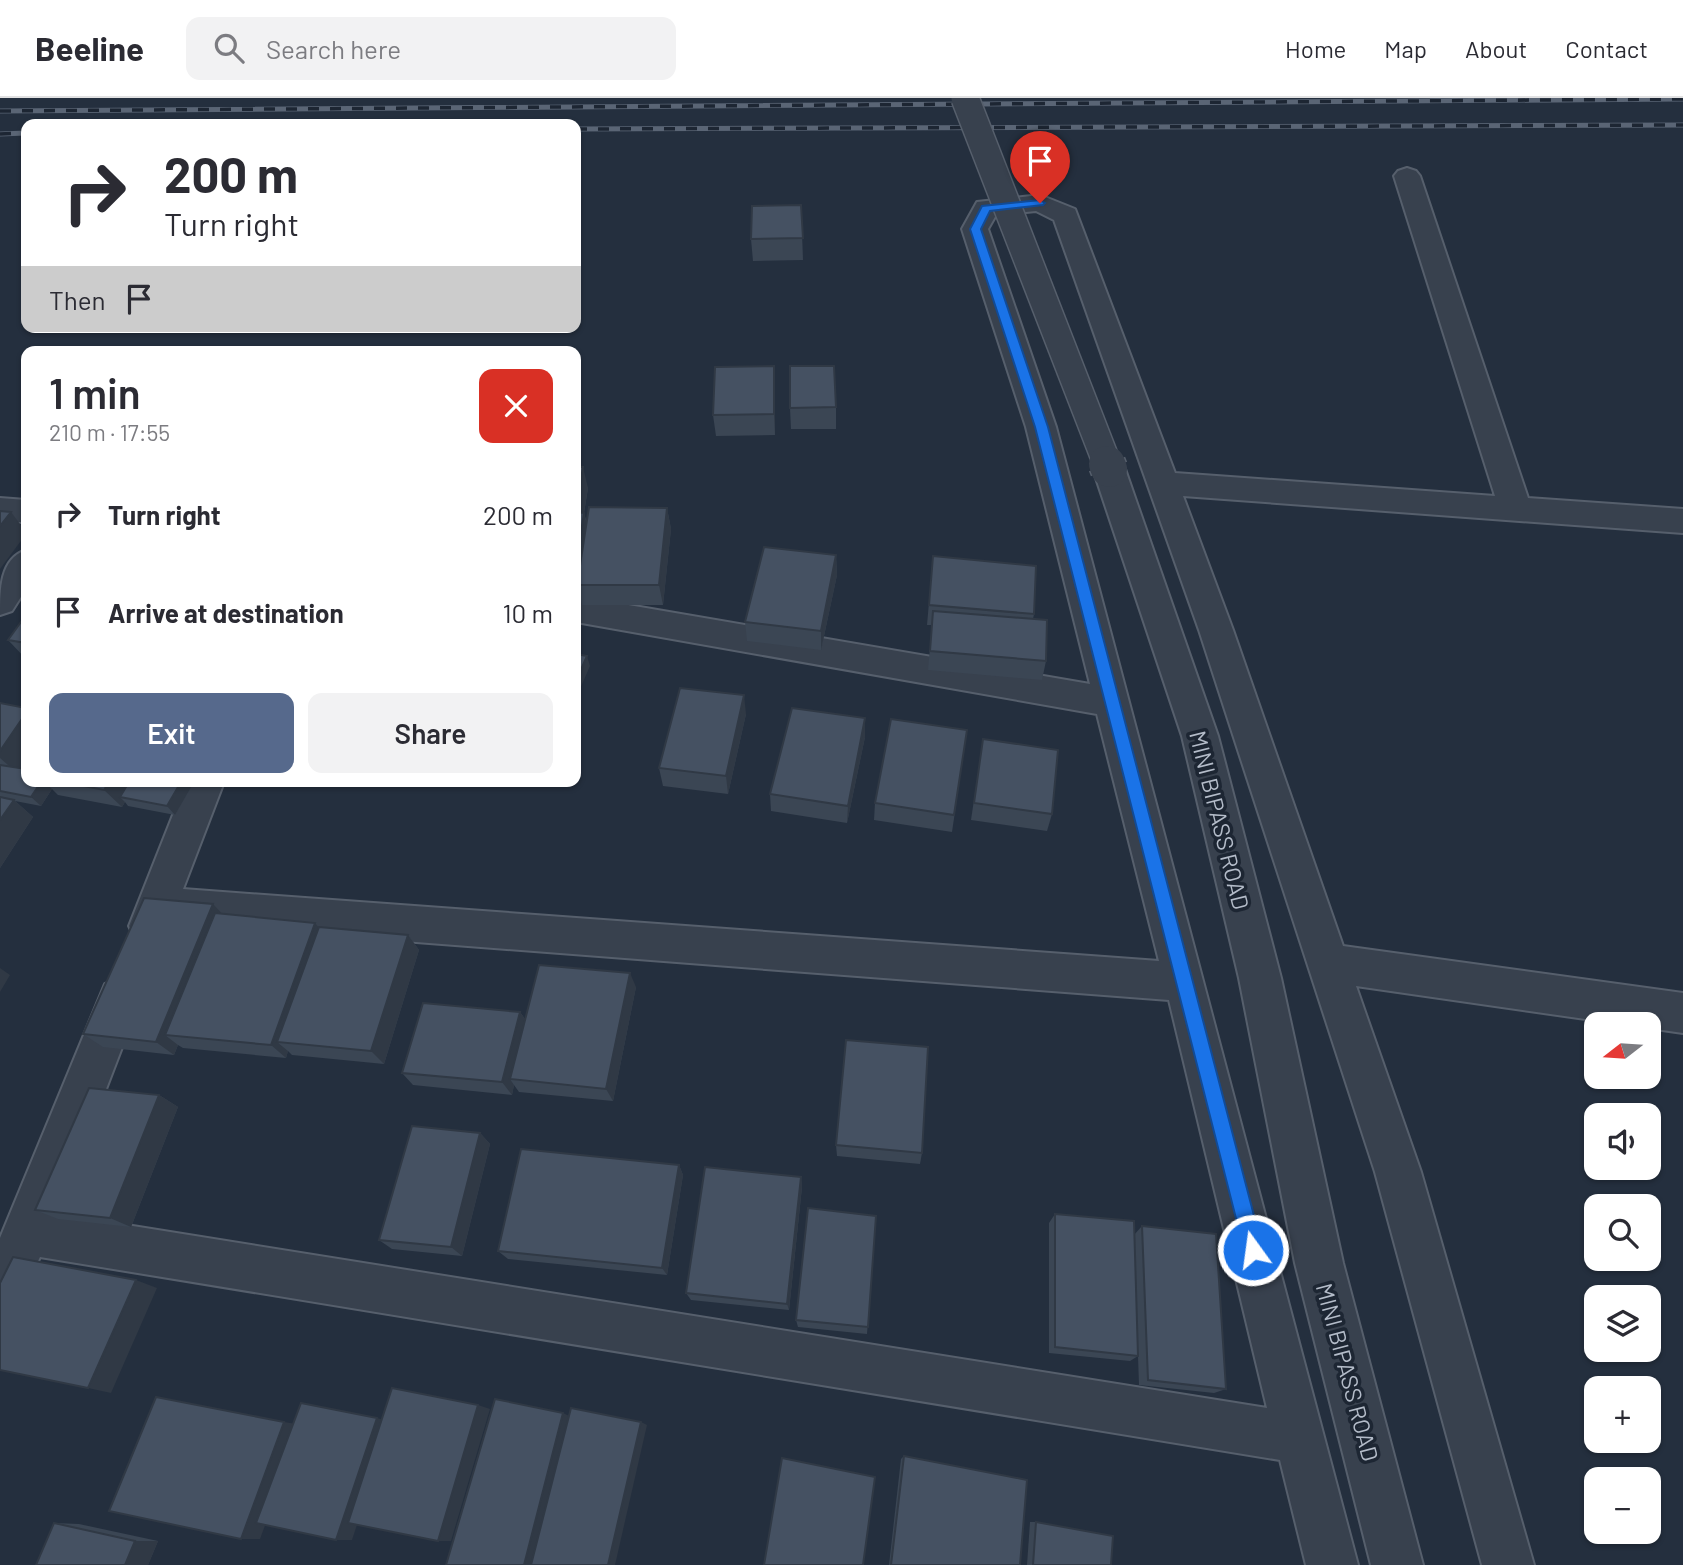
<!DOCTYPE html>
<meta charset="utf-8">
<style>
:root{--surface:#fff;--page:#f2f2f3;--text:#2b2b33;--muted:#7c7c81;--line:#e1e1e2;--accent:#56698c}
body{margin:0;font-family:Barlow,sans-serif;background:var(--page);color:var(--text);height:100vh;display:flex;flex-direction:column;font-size:26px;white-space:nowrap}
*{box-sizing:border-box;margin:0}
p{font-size:23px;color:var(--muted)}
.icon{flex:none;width:38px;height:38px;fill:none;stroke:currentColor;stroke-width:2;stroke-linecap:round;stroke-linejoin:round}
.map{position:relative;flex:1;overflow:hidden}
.sheet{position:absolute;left:21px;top:248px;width:560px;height:441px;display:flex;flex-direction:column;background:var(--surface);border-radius:14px;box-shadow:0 2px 5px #0004}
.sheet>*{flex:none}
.banner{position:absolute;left:21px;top:21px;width:560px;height:214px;border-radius:14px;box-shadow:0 2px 5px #0004;background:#fff;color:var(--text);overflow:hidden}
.needle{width:46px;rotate:253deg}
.buttons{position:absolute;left:1584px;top:914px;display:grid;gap:14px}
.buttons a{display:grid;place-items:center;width:77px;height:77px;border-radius:14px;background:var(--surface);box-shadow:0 2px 5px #0004;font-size:35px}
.pin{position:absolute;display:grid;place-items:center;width:60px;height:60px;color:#fff;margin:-72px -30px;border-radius:50% 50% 50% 0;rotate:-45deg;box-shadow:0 0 7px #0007}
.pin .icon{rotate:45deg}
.me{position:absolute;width:77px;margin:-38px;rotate:346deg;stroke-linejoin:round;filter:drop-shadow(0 0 5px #0008)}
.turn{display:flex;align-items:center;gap:24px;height:147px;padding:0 28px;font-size:32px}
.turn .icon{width:91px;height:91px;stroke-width:2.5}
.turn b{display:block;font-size:49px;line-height:60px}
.then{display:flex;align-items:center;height:66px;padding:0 28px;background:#0003;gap:14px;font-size:26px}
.round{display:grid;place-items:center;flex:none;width:74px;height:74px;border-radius:14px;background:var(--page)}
.overview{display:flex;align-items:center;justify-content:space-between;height:119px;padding:0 28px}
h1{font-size:42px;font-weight:600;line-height:52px}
.button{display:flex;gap:14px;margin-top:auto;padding:14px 28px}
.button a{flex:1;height:80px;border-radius:14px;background:var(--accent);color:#fff;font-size:28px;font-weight:600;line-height:80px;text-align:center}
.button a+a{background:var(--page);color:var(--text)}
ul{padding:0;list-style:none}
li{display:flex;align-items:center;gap:21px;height:98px;padding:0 28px}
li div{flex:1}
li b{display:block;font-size:26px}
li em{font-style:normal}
header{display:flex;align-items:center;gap:42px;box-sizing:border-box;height:98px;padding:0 35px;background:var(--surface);border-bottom:2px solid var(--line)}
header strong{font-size:33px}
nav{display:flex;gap:38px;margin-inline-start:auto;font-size:24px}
.search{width:490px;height:63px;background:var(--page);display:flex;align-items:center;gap:18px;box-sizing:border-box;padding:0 24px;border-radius:14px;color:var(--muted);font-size:26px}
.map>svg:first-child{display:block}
</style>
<header>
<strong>Beeline</strong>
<div class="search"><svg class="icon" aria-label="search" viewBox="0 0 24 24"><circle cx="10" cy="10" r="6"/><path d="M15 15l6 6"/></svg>Search here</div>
<nav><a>Home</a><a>Map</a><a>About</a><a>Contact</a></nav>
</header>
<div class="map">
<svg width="1683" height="1467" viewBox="0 0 1683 1467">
<rect width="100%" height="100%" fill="#242f3e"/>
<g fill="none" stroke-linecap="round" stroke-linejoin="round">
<!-- minor casing -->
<g stroke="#565f6c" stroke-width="4">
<g id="minor">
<path d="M1407 70 1416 73 1420 78 1528 400 1683 411V435L1183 398 1233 532 1343 848 1683 895V935L1648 930V926H1620L1356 888 1421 1074 1534 1467H1482L1375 1074 1199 532 1054 122 1036 113 996 117 988 131 1056 329 1358 1467H1306L1280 1362 40 1159 17 1206 0 1213V1140L105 886 120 881 135 886 141 900 58 1116 1267 1310 1169 902 170 825 163 841 149 846 135 841 129 828 186 684H224L183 791 1159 863 1097 616 576 524V498L1090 586 1026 329 962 131 977 104 1040 97 1075 111 1175 375 1495 398 1394 78 1398 73Z"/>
<path d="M1109 360 1120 363 1125 371 1218 638 1281 880 1343 1165 1423 1467H1371L1295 1165 1239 880 1182 638 1093 371 1098 363Z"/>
<path d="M0 400 26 402V424H0Z"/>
<path d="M26 452V491L12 513 0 517C0 491 0 461 26 452Z"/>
</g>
</g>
<!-- minor -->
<use href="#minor" fill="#38414e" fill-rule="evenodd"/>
<!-- rail casing -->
<g stroke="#5a6575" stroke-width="5">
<g id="rail">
<path d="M0 13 1683 1"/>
<path d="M576 31 1683 27"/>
<path d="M0 36 26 35"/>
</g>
</g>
<!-- rail -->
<use href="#rail" stroke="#1d2633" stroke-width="3.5" stroke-dasharray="11" stroke-linecap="butt"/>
<!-- minor-bridge-far1 casing -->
<g stroke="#565f6c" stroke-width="30" stroke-linecap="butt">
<path id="minor-bridge-far1" d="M965 0 1108 368"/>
</g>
<!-- minor-bridge casing -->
<g stroke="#565f6c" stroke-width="39" stroke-linecap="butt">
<path id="minor-bridge" d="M1107 366 1109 371"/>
</g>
<!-- minor-bridge-far1 -->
<use href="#minor-bridge-far1" stroke="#38414e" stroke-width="27"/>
<!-- minor-bridge -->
<use href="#minor-bridge" stroke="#38414e" stroke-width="36"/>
</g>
<!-- wall -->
<g fill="#3b4654">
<path d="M801 107 803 162 753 163 751 141Z"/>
<path d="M775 289V337L716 338 713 317Z"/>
<path d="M836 309V331H791L790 310Z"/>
<path d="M576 330 581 341 576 369 588 390 584 415 587 425 667 410 671 431 663 507H582L580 497 579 500H576Z"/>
<path d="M836 457 837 477 821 552 747 543 745 524Z"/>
<path d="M933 458 1034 516 1033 521 1046 563 1042 582 928 572 932 527H927Z"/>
<path d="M26 517V561L8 542Z"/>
<path d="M0 605 26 661 20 670 26 684H194L175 717 128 708 125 704 122 709 58 697 52 691 41 708 15 703 33 719 0 770Z"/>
<path d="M746 616 728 696 663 688 659 670Z"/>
<path d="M967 632 952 734 874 722 875 705Z"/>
<path d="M865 639 847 725 771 713 770 696Z"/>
<path d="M983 641 1052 716 1047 733 971 722Z"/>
<path d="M222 816 319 829 408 837 419 852 384 966 292 957 288 953 286 960 183 950 178 947 174 957 103 949 83 936Z"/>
<path d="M636 889 613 1003 519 994 514 987 512 997 413 987 402 975 520 914 525 921Z"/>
<path d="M159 997 178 1009 131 1129 58 1121 35 1112Z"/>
<path d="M480 1035 490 1046 462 1158 392 1151 379 1142Z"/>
<path d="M836 1047 922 1055 920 1066 837 1058Z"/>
<path d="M679 1067 683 1077 667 1177 508 1161 498 1153Z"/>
<path d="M801 1079 802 1089 789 1212 691 1202 686 1195Z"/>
<path d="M1055 1116 1134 1137 1142 1128 1226 1291 1214 1295 1139 1287 1138 1258 1130 1263 1049 1255V1125Z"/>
<path d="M876 1118 867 1236 798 1229 796 1222Z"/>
<path d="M904 1358 1020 1467H889L901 1361Z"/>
<path d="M1030 1424H1036L1111 1467H1027Z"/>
<path d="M54 1425 79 1426 158 1443 148 1467H36Z"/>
</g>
<!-- shaded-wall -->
<g fill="#303945">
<path d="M774 268 775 289V337L774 316Z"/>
<path d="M578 330 581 341 576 372V346Z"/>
<path d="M583 369 588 390 584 415 589 435 577 487 580 497 579 500 576 488V466L581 431 576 411Z"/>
<path d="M667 410 671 431 663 507 659 487Z"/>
<path d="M11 414 26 434V436L0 471V428Z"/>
<path d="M836 457 837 477 821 552V533Z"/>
<path d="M587 558 590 568 576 600V583Z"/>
<path d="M744 597 746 616 728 696 726 678Z"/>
<path d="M26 615V661L17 675 0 660V653Z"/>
<path d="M865 620V639L847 725 848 708Z"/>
<path d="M41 684H44L52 691 41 708 31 699Z"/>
<path d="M109 684H137L120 699 125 704 122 709 104 692Z"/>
<path d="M181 684H194L175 717 167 708Z"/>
<path d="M14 702 33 719 0 770V722Z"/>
<path d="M213 806 228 822 165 937 178 947 174 957 156 944Z"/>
<path d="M315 825 328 840 277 944 288 953 286 960 271 947Z"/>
<path d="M408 837 419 852 384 966 371 953Z"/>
<path d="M0 870 10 877 0 894Z"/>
<path d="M630 875 636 889 613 1003 606 991Z"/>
<path d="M520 914 529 927 510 981 514 987 512 997 502 984Z"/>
<path d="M159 997 178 1009 131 1129 110 1120Z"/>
<path d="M480 1035 490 1046 462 1158 451 1149Z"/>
<path d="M679 1067 683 1077 667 1177 662 1170Z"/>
<path d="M801 1079 802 1089 789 1212 787 1206Z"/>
<path d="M136 1182 157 1190 111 1295 88 1290Z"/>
<path d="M478 1307 490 1311 451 1443H438Z"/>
<path d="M563 1315 571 1319 534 1467H524Z"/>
<path d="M377 1320 391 1324 352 1442H336Z"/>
<path d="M284 1324 302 1327 260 1441H241Z"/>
<path d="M641 1324 647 1327 615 1467H608Z"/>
<path d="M135 1443H158L148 1467H125Z"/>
</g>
<!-- building -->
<g fill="#455162" stroke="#303945" stroke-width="2">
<path d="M801 107 803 140 751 141 752 108Z"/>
<path d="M774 268V316L713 317 715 269Z"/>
<path d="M790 268H834L836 309 790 310Z"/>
<path d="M576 330H578L576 346Z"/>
<path d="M576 369H583L576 411Z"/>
<path d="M589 409 667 410 659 487H577Z"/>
<path d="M0 413 11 414 0 428Z"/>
<path d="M576 414 584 415 576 466Z"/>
<path d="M764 449 836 457 821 533 745 524Z"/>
<path d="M933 458 1036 468 1034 516 929 507Z"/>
<path d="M933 513 1047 522 1046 563 930 553Z"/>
<path d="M26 517V545L8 542Z"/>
<path d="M576 556 587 558 576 583Z"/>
<path d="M680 590 744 597 726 678 659 670Z"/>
<path d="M0 605 26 610V615L0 653Z"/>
<path d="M792 610 865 620 848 708 770 696Z"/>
<path d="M891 621 967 632 954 717 875 705Z"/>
<path d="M983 641 1058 652 1052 716 974 705Z"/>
<path d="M0 667 26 671V684H41L31 699 0 693Z"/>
<path d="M63 684H109L104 692Z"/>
<path d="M129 684H181L167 708 120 699Z"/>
<path d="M0 699 14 702 0 722Z"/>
<path d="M144 800 213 806 156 944 83 936Z"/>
<path d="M215 815 315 825 271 947 165 937Z"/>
<path d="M319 829 408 837 371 953 277 944Z"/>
<path d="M539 867 630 875 606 991 510 981Z"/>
<path d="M423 905 520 914 502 984 402 975Z"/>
<path d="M846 942 928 949 922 1055 836 1047Z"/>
<path d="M89 990 159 997 110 1120 35 1112Z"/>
<path d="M412 1028 480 1035 451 1149 379 1142Z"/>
<path d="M521 1051 679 1067 662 1170 498 1153Z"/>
<path d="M705 1069 801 1079 787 1206 686 1195Z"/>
<path d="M808 1110 876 1118 868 1229 796 1222Z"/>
<path d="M1055 1116 1134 1123 1138 1258 1055 1249Z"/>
<path d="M1142 1128 1216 1136 1226 1291 1148 1282Z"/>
<path d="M13 1159 136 1182 88 1290 0 1272V1185Z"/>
<path d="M392 1290 478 1307 438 1443 348 1425Z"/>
<path d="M156 1299 284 1324 241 1441 109 1413Z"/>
<path d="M495 1301 563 1315 524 1467H446Z"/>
<path d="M301 1305 377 1320 336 1442 256 1425Z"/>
<path d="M571 1310 641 1324 608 1467H531Z"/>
<path d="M904 1358 1027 1382 1020 1467H891Z"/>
<path d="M782 1360 875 1379 863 1467H764Z"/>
<path d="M1036 1424 1113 1438 1111 1467H1033Z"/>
<path d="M54 1425 135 1443 125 1467H36Z"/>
</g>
<!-- route -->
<path fill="#1a73e8" stroke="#114b97" stroke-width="2" d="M1040 102 1045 105 1043 107 990 113 981 131 1048 329 1263 1152 1260 1159 1253 1162 1246 1159 1244 1152 1035 329 970 131 982 108Z"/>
<g text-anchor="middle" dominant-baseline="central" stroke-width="7" stroke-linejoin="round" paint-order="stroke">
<!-- street labels -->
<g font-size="23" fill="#b4bcc9" stroke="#1d2633">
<text transform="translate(1220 722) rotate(76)">MINI BIPASS ROAD</text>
<text transform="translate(1348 1274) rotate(75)">MINI BIPASS ROAD</text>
</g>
</g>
</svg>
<div class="buttons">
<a><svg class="needle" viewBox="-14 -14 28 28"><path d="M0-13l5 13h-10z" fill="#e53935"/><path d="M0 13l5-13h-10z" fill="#7c7c81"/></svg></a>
<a><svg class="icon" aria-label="sound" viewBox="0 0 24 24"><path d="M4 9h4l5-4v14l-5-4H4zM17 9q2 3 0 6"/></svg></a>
<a><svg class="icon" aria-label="search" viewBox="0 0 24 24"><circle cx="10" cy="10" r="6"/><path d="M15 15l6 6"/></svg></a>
<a><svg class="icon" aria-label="layers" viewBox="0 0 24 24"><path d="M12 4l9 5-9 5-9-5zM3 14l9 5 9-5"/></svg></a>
<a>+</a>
<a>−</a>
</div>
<div class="pin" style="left:1040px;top:105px;background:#d93025"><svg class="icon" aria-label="arrive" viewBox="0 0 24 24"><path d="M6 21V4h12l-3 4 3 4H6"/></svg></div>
<svg class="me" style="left:1253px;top:1152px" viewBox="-20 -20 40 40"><circle r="17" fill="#1a73e8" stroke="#fff" stroke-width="3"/><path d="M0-11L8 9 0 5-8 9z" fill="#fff"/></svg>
<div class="banner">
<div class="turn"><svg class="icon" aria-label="right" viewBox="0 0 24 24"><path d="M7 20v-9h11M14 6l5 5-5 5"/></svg><div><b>200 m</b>Turn right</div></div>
<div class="then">Then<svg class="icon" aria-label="arrive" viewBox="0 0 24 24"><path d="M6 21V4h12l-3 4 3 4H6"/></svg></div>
</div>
<section class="sheet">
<div class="overview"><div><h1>1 min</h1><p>210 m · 17:55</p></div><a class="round" style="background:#d93025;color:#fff"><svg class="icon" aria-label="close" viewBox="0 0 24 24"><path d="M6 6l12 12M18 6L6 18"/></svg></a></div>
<ul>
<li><svg class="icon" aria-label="right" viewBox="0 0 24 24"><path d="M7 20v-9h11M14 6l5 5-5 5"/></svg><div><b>Turn right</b></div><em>200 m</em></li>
<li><svg class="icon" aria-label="arrive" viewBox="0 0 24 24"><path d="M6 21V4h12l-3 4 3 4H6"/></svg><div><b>Arrive at destination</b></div><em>10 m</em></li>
</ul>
<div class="button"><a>Exit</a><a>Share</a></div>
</section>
</div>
